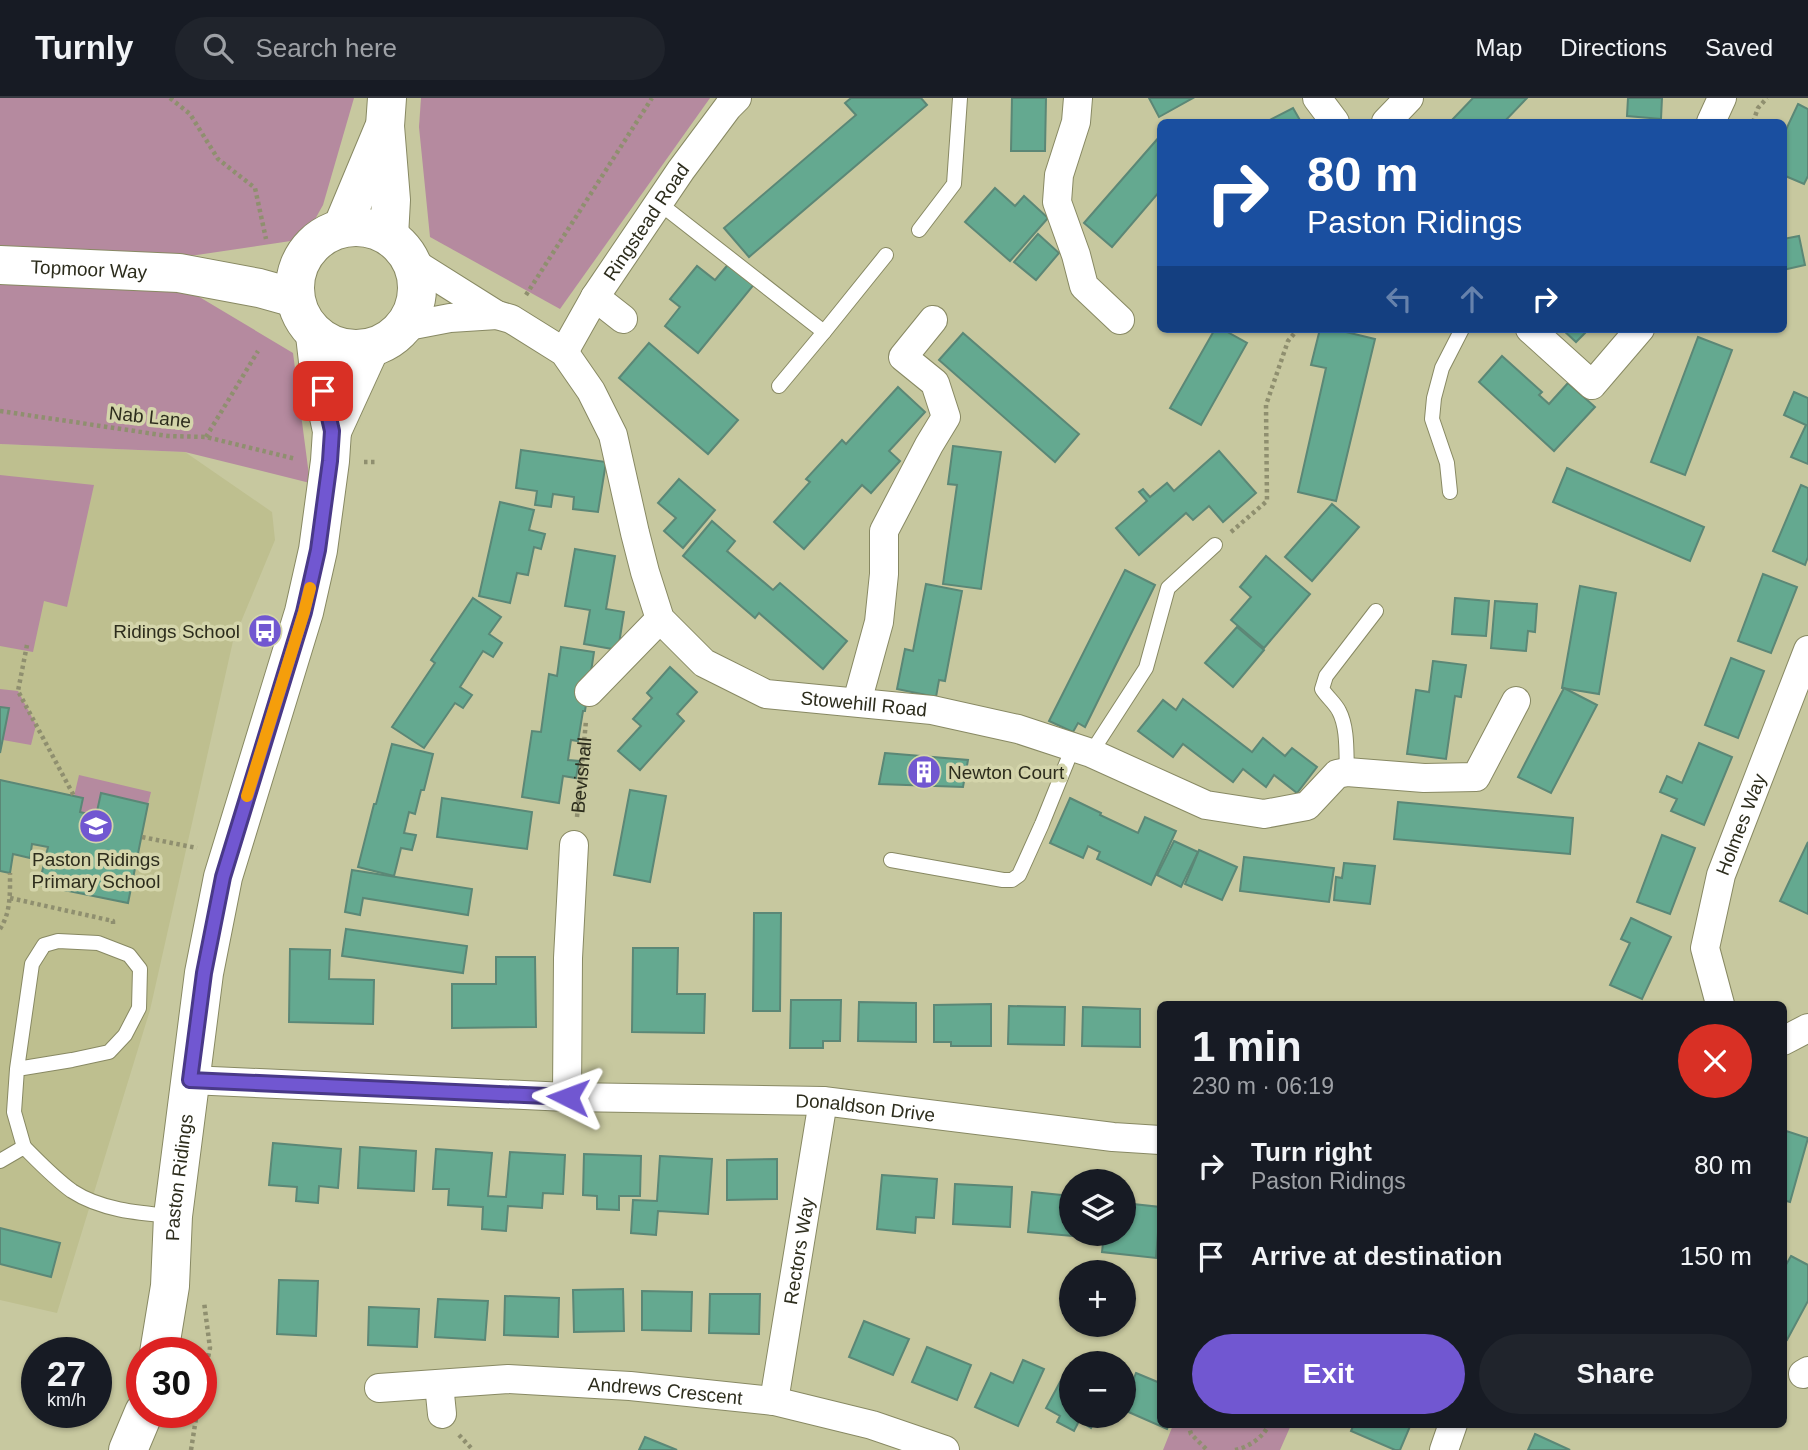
<!DOCTYPE html>
<meta charset="utf-8">
<style>
:root{--surface:#171b24;--page:#20242c;--text:#f1f3f6;--muted:#9ea1a6;--line:#363941;--accent:#7157d1}
body{margin:0;font-family:Arial,sans-serif;background:var(--page);color:var(--text);height:100vh;display:flex;flex-direction:column;font-size:26px;white-space:nowrap}
*{box-sizing:border-box;margin:0}
p{font-size:23px;color:var(--muted)}
.icon{flex:none;width:38px;height:38px;fill:none;stroke:currentColor;stroke-width:2;stroke-linecap:round;stroke-linejoin:round}
.map{position:relative;flex:1;overflow:hidden}
.side{position:absolute;left:1157px;top:903px;width:630px;height:427px;display:flex;flex-direction:column;background:var(--surface);border-radius:10px;box-shadow:0 2px 5px #0004}
.side>*{flex:none}
.guide{position:absolute;left:1157px;top:21px;width:630px;height:214px;border-radius:10px;box-shadow:0 2px 5px #0004;background:#1a4fa0;color:#fff;overflow:hidden}
.tools{position:absolute;left:1059px;top:1071px;display:grid;gap:14px}
.tools a{display:grid;place-items:center;width:77px;height:77px;border-radius:50%;background:var(--surface);box-shadow:0 2px 5px #0004;font-size:35px}
.speed{position:absolute;left:21px;top:1239px;display:flex;gap:14px;font-size:35px;font-weight:700;text-align:center}
.speed>*{display:grid;place-content:center;width:91px;height:91px;border-radius:50%;background:var(--surface);box-shadow:0 2px 5px #0004;line-height:1}
.speed small{font-size:18px;font-weight:400}
.speed .limit{border:10px solid #d22;background:#fff;color:#111}
.pin{position:absolute;display:grid;place-items:center;width:60px;height:60px;color:#fff;margin:-30px;border-radius:14px;box-shadow:0 4px 10px #0006}
.me{position:absolute;width:77px;margin:-38px;rotate:273deg;stroke-linejoin:round;filter:drop-shadow(0 0 5px #0008)}
.turn{display:flex;align-items:center;gap:24px;height:147px;padding:0 35px;font-size:32px}
.turn .icon{width:91px;height:91px;stroke-width:2.5}
.turn b{display:block;font-size:49px;line-height:60px}
.lanes{display:flex;align-items:center;height:66px;padding:0 35px;background:#0003;justify-content:center;gap:35px;direction:ltr}
.lanes .off{opacity:.35}
.round{display:grid;place-items:center;flex:none;width:74px;height:74px;border-radius:37px;background:var(--page)}
.headline{display:flex;align-items:center;justify-content:space-between;height:119px;padding:0 35px}
h1{font-size:42px;font-weight:700;line-height:52px}
.primary-button{display:flex;gap:14px;margin-top:auto;padding:14px 35px}
.primary-button a{flex:1;height:80px;border-radius:42px;background:var(--accent);color:#fff;font-size:28px;font-weight:700;line-height:80px;text-align:center}
.primary-button a+a{background:var(--page);color:var(--text)}
ul{padding:0;list-style:none}
li{display:flex;align-items:center;gap:21px;height:91px;padding:0 35px}
li div{flex:1}
li b{display:block;font-size:26px}
li em{font-style:normal}
header{display:flex;align-items:center;gap:42px;box-sizing:border-box;height:98px;padding:0 35px;background:var(--surface);border-bottom:2px solid var(--line)}
header strong{font-size:33px}
nav{display:flex;gap:38px;margin-inline-start:auto;font-size:24px}
.search{width:490px;height:63px;background:var(--page);display:flex;align-items:center;gap:18px;box-sizing:border-box;padding:0 24px;border-radius:38px;color:var(--muted);font-size:26px}
.map>svg:first-child{display:block}
</style>
<header>
<strong>Turnly</strong>
<div class="search"><svg class="icon" aria-label="search" viewBox="0 0 24 24"><circle cx="10" cy="10" r="6"/><path d="M15 15l6 6"/></svg>Search here</div>
<nav><a>Map</a><a>Directions</a><a>Saved</a></nav>
</header>
<div class="map">
<svg width="1808" height="1352" viewBox="0 0 1808 1352">
<rect width="100%" height="100%" fill="#c7c89f"/>
<!-- built -->
<path fill="#bebf8f" d="M0 346 185 354 272 414 275 442 233 543 150 912 57 1215 0 1202Z"/>
<!-- green -->
<g fill="#b58a9f">
<path d="M0 0H354L323 107 304 141 190 158 0 149Z"/>
<path d="M421 0H710L560 211 430 139 419 29Z"/>
<path d="M0 184 191 194 293 255 310 385 185 354 0 346Z"/>
<path d="M0 377 94 387 67 509 44 503 33 554 0 548Z"/>
<path d="M0 591 18 593 36 627 31 647 3 642 9 611 0 609Z"/>
<path d="M79 677 151 694 148 706 101 695 96 718 80 714 74 698Z"/>
<path d="M1173 1327V1326L1291 1327 1280 1352H1163Z"/>
</g>
<!-- building -->
<g fill="#64a990" stroke="#5b8776" stroke-width="2">
<path d="M851 0H921L927 7 749 159 724 130 856 17 845 5Z"/>
<path d="M1012 0H1046L1045 53H1011Z"/>
<path d="M1149 0H1193L1159 19Z"/>
<path d="M1473 0H1527L1504 24H1450Z"/>
<path d="M1628 0H1662L1661 21 1627 18Z"/>
<path d="M1798 6 1808 11V78L1804 86 1783 77V38Z"/>
<path d="M1293 10 1301 24H1266Z"/>
<path d="M1160 38V93L1112 149 1084 125Z"/>
<path d="M995 90 1015 108 1024 98 1048 120 1010 163 965 124Z"/>
<path d="M1038 136 1059 155 1036 182 1014 164Z"/>
<path d="M1799 138 1805 167 1783 172V141Z"/>
<path d="M731 163 756 184 698 255 665 228 680 209 670 201 697 168 715 182Z"/>
<path d="M1215 231H1222L1247 245 1201 327 1170 310Z"/>
<path d="M1320 231H1347L1346 234 1375 241 1336 403 1298 394 1326 270 1311 267Z"/>
<path d="M1562 231H1589L1576 244Z"/>
<path d="M963 235 1079 336 1055 364 939 262Z"/>
<path d="M1698 239 1732 252 1685 377 1651 364Z"/>
<path d="M649 245 738 322 708 356 619 280Z"/>
<path d="M1502 258 1542 294 1539 297 1549 306 1568 285 1595 309 1554 353 1479 284Z"/>
<path d="M898 289 925 314 889 353 900 363 871 395 862 387 804 451 774 424 810 384 806 381 842 342 846 346Z"/>
<path d="M1794 294 1808 300V366L1791 359 1806 327 1784 317Z"/>
<path d="M953 348 1001 354 981 491 943 486 957 387 948 386Z"/>
<path d="M521 352 606 364 598 414 573 411 574 399 553 396 551 409 535 407 537 393 516 390Z"/>
<path d="M1219 353 1256 395 1223 424 1209 408 1193 422 1186 415 1139 457 1116 430 1147 403 1139 394 1143 391 1150 399 1167 385 1174 393Z"/>
<path d="M1567 370 1704 429 1690 463 1553 404Z"/>
<path d="M679 381 715 412 683 450 664 433 676 420 658 405Z"/>
<path d="M1801 387 1808 390V459L1805 467 1773 453Z"/>
<path d="M500 404 534 412 529 432 545 436 541 451 534 449 528 477 517 475 510 505 479 498Z"/>
<path d="M1332 406 1359 429 1312 483 1285 459Z"/>
<path d="M712 423 735 443 727 453 773 492 780 485 847 543 823 571 759 515 755 520 683 458Z"/>
<path d="M575 451 615 458 606 511 624 514 618 552 584 546 590 512 565 508Z"/>
<path d="M1266 458 1310 496 1264 550 1231 522 1251 499 1240 489Z"/>
<path d="M1125 472 1155 487 1085 629 1078 625 1073 634 1049 623Z"/>
<path d="M1763 476 1797 489 1771 555 1738 543Z"/>
<path d="M926 486 962 493 945 583 939 582 936 599 897 591 905 551 913 553Z"/>
<path d="M1580 488 1616 495 1599 596 1562 590Z"/>
<path d="M473 500 501 519 489 536 502 545 493 559 483 553 460 589 472 597 463 610 455 605 424 650 392 629 435 565 431 562Z"/>
<path d="M1455 500 1489 503 1486 538 1452 536Z"/>
<path d="M1495 503 1537 506 1535 534 1528 533 1526 553 1491 550Z"/>
<path d="M1237 529 1264 552 1233 589 1205 565Z"/>
<path d="M561 549 594 554 585 613H583L578 643 571 642 568 662 579 663 576 680 563 678 559 705 522 699 532 633 541 634 549 576 557 578Z"/>
<path d="M1731 560 1764 573 1738 640 1705 627Z"/>
<path d="M1433 563 1466 567 1461 599 1455 598 1446 661 1407 656 1416 592 1429 594Z"/>
<path d="M670 569 697 594 677 616 684 623 640 672 618 653 641 628 633 621 652 600 647 595Z"/>
<path d="M1564 590 1597 607 1551 695 1518 679Z"/>
<path d="M1183 601 1252 654 1263 640 1285 658 1292 650 1317 669 1297 695 1274 677 1266 689 1243 671 1233 684 1183 646 1173 659 1138 633 1163 602 1176 612Z"/>
<path d="M0 609 9 610 0 655Z"/>
<path d="M1699 645 1732 659 1704 727 1671 713 1677 701 1660 694 1667 678 1682 685Z"/>
<path d="M392 646 433 656 424 692H421L415 716 409 714 404 735 416 737 412 752 401 750 394 778 358 769 374 706H376Z"/>
<path d="M885 655 968 662 963 689 879 686Z"/>
<path d="M0 682 83 700 80 714 96 718 101 695 148 706 128 805 39 787 48 749 32 746 30 760 13 756 10 775 0 773Z"/>
<path d="M630 692 666 698 650 784 614 777Z"/>
<path d="M442 700 532 714 527 751 437 739Z"/>
<path d="M1070 700 1101 715 1100 717 1138 735 1145 719 1176 733 1151 787 1097 761 1100 754 1088 748 1083 760 1050 745Z"/>
<path d="M1398 704 1573 720 1570 756 1394 741Z"/>
<path d="M1662 737 1695 750 1670 816 1637 804Z"/>
<path d="M1174 743 1198 754 1181 789 1157 777Z"/>
<path d="M1808 744V816L1780 803Z"/>
<path d="M1199 752 1237 769 1222 802 1185 786Z"/>
<path d="M1244 759 1334 770 1329 804 1240 793Z"/>
<path d="M1344 765 1375 768 1370 806 1334 802 1336 779 1342 780Z"/>
<path d="M352 772 472 791 468 817 363 800 360 817 345 814Z"/>
<path d="M754 815H781L780 913H753Z"/>
<path d="M1631 820 1671 839 1642 901 1610 887 1630 845 1621 841Z"/>
<path d="M346 831 467 848 463 875 342 858Z"/>
<path d="M633 850H678L677 896H705L704 935 632 934Z"/>
<path d="M290 851 330 852 329 881 374 882 373 926 289 924Z"/>
<path d="M496 859H535L536 929 452 930V886H496Z"/>
<path d="M791 902H841L840 943H823V950H790Z"/>
<path d="M859 904 916 905V944L858 943Z"/>
<path d="M991 906V948H951V944H934V907Z"/>
<path d="M1009 908 1065 909 1064 947 1008 946Z"/>
<path d="M1083 909 1140 911V949L1082 948Z"/>
<path d="M1783 1032 1808 1040 1790 1104 1783 1102Z"/>
<path d="M273 1045 341 1051 338 1090 319 1088 318 1105 296 1103 297 1089 269 1087Z"/>
<path d="M360 1049 416 1053 414 1093 358 1090Z"/>
<path d="M436 1051 492 1055 488 1098 506 1099 510 1054 565 1057 563 1096 543 1095 542 1110 508 1108 506 1133 482 1131 483 1109 448 1107 449 1091H433Z"/>
<path d="M584 1056 641 1058 640 1098H619V1112L597 1111V1098L583 1097Z"/>
<path d="M660 1058 712 1061 708 1116 658 1113 656 1137 631 1135 633 1102 657 1103Z"/>
<path d="M777 1061V1101L727 1102V1062Z"/>
<path d="M882 1077 937 1081 934 1120 916 1119 915 1135 877 1131Z"/>
<path d="M955 1086 1012 1089 1010 1129 953 1126Z"/>
<path d="M1032 1094 1071 1098V1136H1085L1084 1139 1028 1134Z"/>
<path d="M1124 1105 1160 1109 1156 1160 1102 1154 1104 1136H1124Z"/>
<path d="M0 1130 60 1145 51 1179 0 1166Z"/>
<path d="M1791 1158 1808 1167V1203L1787 1242 1783 1240V1172Z"/>
<path d="M279 1182 318 1183 316 1238 277 1236Z"/>
<path d="M623 1191 624 1233 574 1234 573 1192Z"/>
<path d="M642 1193 692 1194 691 1233 642 1232Z"/>
<path d="M710 1196H760L759 1236 709 1235Z"/>
<path d="M505 1198 559 1200 558 1239 504 1237Z"/>
<path d="M438 1201 488 1203 485 1242 435 1239Z"/>
<path d="M369 1209 419 1211 417 1249 368 1247Z"/>
<path d="M864 1223 909 1241 893 1277 849 1259Z"/>
<path d="M927 1249 971 1267 957 1302 912 1284Z"/>
<path d="M1023 1262 1044 1271 1018 1328 975 1309 991 1275 1013 1285Z"/>
<path d="M1066 1273 1071 1276V1318H1098L1091 1330 1079 1323 1074 1333 1057 1324 1060 1318 1046 1310Z"/>
<path d="M1136 1275 1160 1285V1326H1169L1167 1331 1124 1312V1306Z"/>
<path d="M1354 1326H1411L1400 1352H1395L1351 1333Z"/>
<path d="M1535 1336 1570 1352H1528Z"/>
<path d="M645 1339 677 1352H639Z"/>
</g>
<g fill="none" stroke-linecap="round" stroke-linejoin="round">
<!-- lane casing -->
<g stroke="#888963" stroke-width="16">
<g id="lane">
<path d="M659 105 824 234 886 157"/>
<path d="M919 132 954 86 960 0"/>
<path d="M779 288 824 234"/>
<path d="M1450 394 1447 365 1432 321 1434 300 1442 270 1462 231"/>
<path d="M1091 655 1146 570 1168 490 1215 447"/>
<path d="M1347 674C1346 655 1348 630 1339 613 1335 605 1327 599 1322 591L1326 578 1376 513"/>
<path d="M891 762 1003 782H1012L1019 777 1042 726 1073 649"/>
<path d="M17 971 72 962 109 954 125 937 139 910 140 871 129 857 98 845 58 843 44 847 32 866 17 971 14 1014 24 1049"/>
<path d="M0 1063 24 1049C39 1064 54 1080 72 1093 101 1112 138 1115 172 1118"/>
</g>
</g>
<!-- street casing -->
<g stroke="#888963" stroke-width="30">
<g id="street">
<path d="M1078 0 1076 24 1059 77 1057 104 1076 157 1084 188 1120 222"/>
<path d="M1317 0 1335 24"/>
<path d="M1386 24 1409 0"/>
<path d="M1711 24 1722 0"/>
<path id="s2" d="M411 163 497 217 511 221 564 254 591 293 613 337 635 435 645 474 660 521 704 565 766 596 932 612 1018 631 1091 655 1206 707 1264 716 1307 708 1337 676 1347 674 1424 680 1476 679 1516 603"/>
<path d="M595 199 623 221"/>
<path d="M403 229 450 220 497 217"/>
<path d="M1530 231 1592 287 1640 231"/>
<path id="s3" d="M564 254 595 199 681 72 728 9 737 0"/>
<path d="M589 594 660 521"/>
<path d="M857 604 879 524 884 476V433L929 347 946 319 935 285 903 259 933 222"/>
<path id="s4" d="M1720 906 1705 850 1721 777 1808 552"/>
<path d="M1783 943 1808 930"/>
<path id="s5" d="M190 982 567 999 823 1003 1113 1039 1160 1042"/>
<path d="M567 999 568 860 574 747"/>
<path d="M1803 1276 1808 1273"/>
<path d="M439 1286 442 1316"/>
<path id="s6" d="M379 1290 508 1281 630 1288 774 1303 872 1327 945 1352"/>
<path id="s7" d="M774 1303 823 1003"/>
<path d="M1444 1352 1453 1326"/>
</g>
</g>
<!-- secondary casing -->
<g stroke="#888963" stroke-width="40">
<g id="secondary">
<path d="M387 0 385 28 391 102 389 138"/>
<circle cx="356" cy="190" r="61"/>
<path d="M342 130 383 32"/>
<path id="s8" d="M0 167 179 175 259 190 295 200"/>
<path d="M332 333 370 250"/>
<path id="s9" d="M159 1255 170 1188 173 1118 204 875 223 779 304 514 318 452 330 363 332 333 319 272 315 237"/>
<path d="M128 1352 144 1314"/>
</g>
</g>
<!-- path -->
<g stroke="#8f8f6f" stroke-width="4.5" stroke-dasharray="3.5 3.5" stroke-linecap="butt">
<path d="M170 0 190 16 218 61 255 90 266 141"/>
<path d="M1753 24 1758 10 1767 0"/>
<path d="M526 197 652 0"/>
<path d="M0 313 168 338 206 339 296 361"/>
<path d="M206 339 258 253"/>
<path d="M364 364H376"/>
<path d="M1231 434 1267 403 1266 307 1288 243 1298 231"/>
<path d="M27 547 18 593 74 698"/>
<path id="s1" d="M577 719 586 623"/>
<path d="M142 739 197 750"/>
<path d="M10 800 113 823V828"/>
<path d="M0 831C11 814 10 795 10 775"/>
<path d="M201 1293 210 1250 204 1204"/>
<path d="M1188 1326 1191 1336 1207 1352"/>
<path d="M459 1337 473 1352"/>
<path d="M191 1352 197 1314"/>
<path d="M1235 1352C1249 1349 1264 1339 1269 1326"/>
</g>
<!-- lane -->
<use href="#lane" stroke="#fff" stroke-width="14"/>
<!-- street -->
<use href="#street" stroke="#fff" stroke-width="28"/>
<!-- secondary -->
<use href="#secondary" stroke="#fff" stroke-width="38"/>
</g>
<g fill="none" stroke-linecap="round" stroke-linejoin="round">
<!-- route casing -->
<g stroke="#493988" stroke-width="18">
<path id="route" d="M323 293 332 333 330 363 318 452 304 514 223 779 204 875 190 982 568 999"/>
</g>
<!-- route -->
<use href="#route" stroke="#7157d1" stroke-width="12"/>
<!-- slow -->
<path stroke="#f59e0b" stroke-width="12" d="M247 698 304 514 310 490"/>
</g>
<!-- icons -->
<defs>
<g id="bus-disc" transform="scale(1.75)"><circle r="9.5" fill="#7157d1" stroke="#d4d5ab"/><path d="M-5-6H5V4H4V6H2V4H-2V6H-4V4H-5ZM-3.5-4V0h7V-4ZM-3.5 1.2v1.5H-2V1.2ZM2 1.2v1.5H3.5V1.2Z" fill="#fff"/></g>
<g id="building-disc" transform="scale(1.75)"><circle r="9.5" fill="#7157d1" stroke="#d4d5ab"/><path d="M-4-6H4V6H1V3H-1V6H-4ZM-2.5-4.3h1.7v1.8h-1.7ZM.8-4.3h1.7v1.8H.8ZM-2.5-1h1.7V.8h-1.7ZM.8-1h1.7V.8H.8Z" fill="#fff"/></g>
<g id="school-disc" transform="scale(1.75)"><circle r="9.5" fill="#7157d1" stroke="#d4d5ab"/><path d="M0-5L7-2L0 1L-7-2ZM-4 1L0 2.5L4 1V4Q0 6-4 4Z" fill="#fff"/></g>
</defs>
<g fill-rule="evenodd">
<use href="#bus-disc" x="265" y="533"/>
<use href="#building-disc" x="924" y="674"/>
<use href="#school-disc" x="96" y="728"/>
</g>
<g text-anchor="middle" dominant-baseline="central" stroke-width="7" stroke-linejoin="round" paint-order="stroke">
<!-- street labels -->
<g font-size="19" fill="#2d2d1d" stroke="#d4d5ab">
<text stroke="none"><textPath href="#s3" startOffset="154">Ringstead Road</textPath></text>
<text stroke="none"><textPath href="#s8" startOffset="89">Topmoor Way</textPath></text>
<text transform="translate(150 319) rotate(6)">Nab Lane</text>
<text stroke="none"><textPath href="#s2" startOffset="695">Stowehill Road</textPath></text>
<text stroke="none"><textPath href="#s1" startOffset="42">Bevishall</textPath></text>
<text stroke="none"><textPath href="#s4" startOffset="187">Holmes Way</textPath></text>
<text stroke="none"><textPath href="#s5" startOffset="676">Donaldson Drive</textPath></text>
<text stroke="none"><textPath href="#s9" startOffset="177">Paston Ridings</textPath></text>
<text stroke="none"><textPath href="#s7" startOffset="152">Rectors Way</textPath></text>
<text stroke="none"><textPath href="#s6" startOffset="287">Andrews Crescent</textPath></text>
</g>
<!-- poi labels -->
<g font-size="19" fill="#2d2d1d" stroke="#d4d5ab" text-anchor="end">
<text x="240" y="533">Ridings School</text>
<text x="948" y="674" text-anchor="start">Newton Court</text>
<text x="96" y="761" text-anchor="middle">Paston Ridings<tspan x="96" dy="22">Primary School</tspan></text>
</g>
</g>
</svg>
<div class="tools">
<a><svg class="icon" aria-label="layers" viewBox="0 0 24 24"><path d="M12 4l9 5-9 5-9-5zM3 14l9 5 9-5"/></svg></a>
<a>+</a>
<a>−</a>
</div>
<div class="speed"><div>27<small>km/h</small></div><div class="limit">30</div></div>
<div class="pin" style="left:323px;top:293px;background:#d93025"><svg class="icon" aria-label="arrive" viewBox="0 0 24 24"><path d="M6 21V4h12l-3 4 3 4H6"/></svg></div>
<svg class="me" style="left:568px;top:999px" viewBox="-20 -20 40 40"><path d="M0-17L14 15 0 8-14 15z" fill="#7157d1" stroke="#fff" stroke-width="4"/></svg>
<div class="guide">
<div class="turn"><svg class="icon" aria-label="right" viewBox="0 0 24 24"><path d="M7 20v-9h11M14 6l5 5-5 5"/></svg><div><b>80 m</b>Paston Ridings</div></div>
<div class="lanes"><svg class="icon off" aria-label="left" viewBox="0 0 24 24"><path d="M17 20v-9H6M10 6l-5 5 5 5"/></svg><svg class="icon off" aria-label="ahead" viewBox="0 0 24 24"><path d="M12 20V5M6 11l6-6 6 6"/></svg><svg class="icon" aria-label="right" viewBox="0 0 24 24"><path d="M7 20v-9h11M14 6l5 5-5 5"/></svg></div>
</div>
<section class="side">
<div class="headline"><div><h1>1 min</h1><p>230 m · 06:19</p></div><a class="round" style="background:#d93025;color:#fff"><svg class="icon" aria-label="close" viewBox="0 0 24 24"><path d="M6 6l12 12M18 6L6 18"/></svg></a></div>
<ul>
<li><svg class="icon" aria-label="right" viewBox="0 0 24 24"><path d="M7 20v-9h11M14 6l5 5-5 5"/></svg><div><b>Turn right</b><p>Paston Ridings</p></div><em>80 m</em></li>
<li><svg class="icon" aria-label="arrive" viewBox="0 0 24 24"><path d="M6 21V4h12l-3 4 3 4H6"/></svg><div><b>Arrive at destination</b></div><em>150 m</em></li>
</ul>
<div class="primary-button"><a>Exit</a><a>Share</a></div>
</section>
</div>
